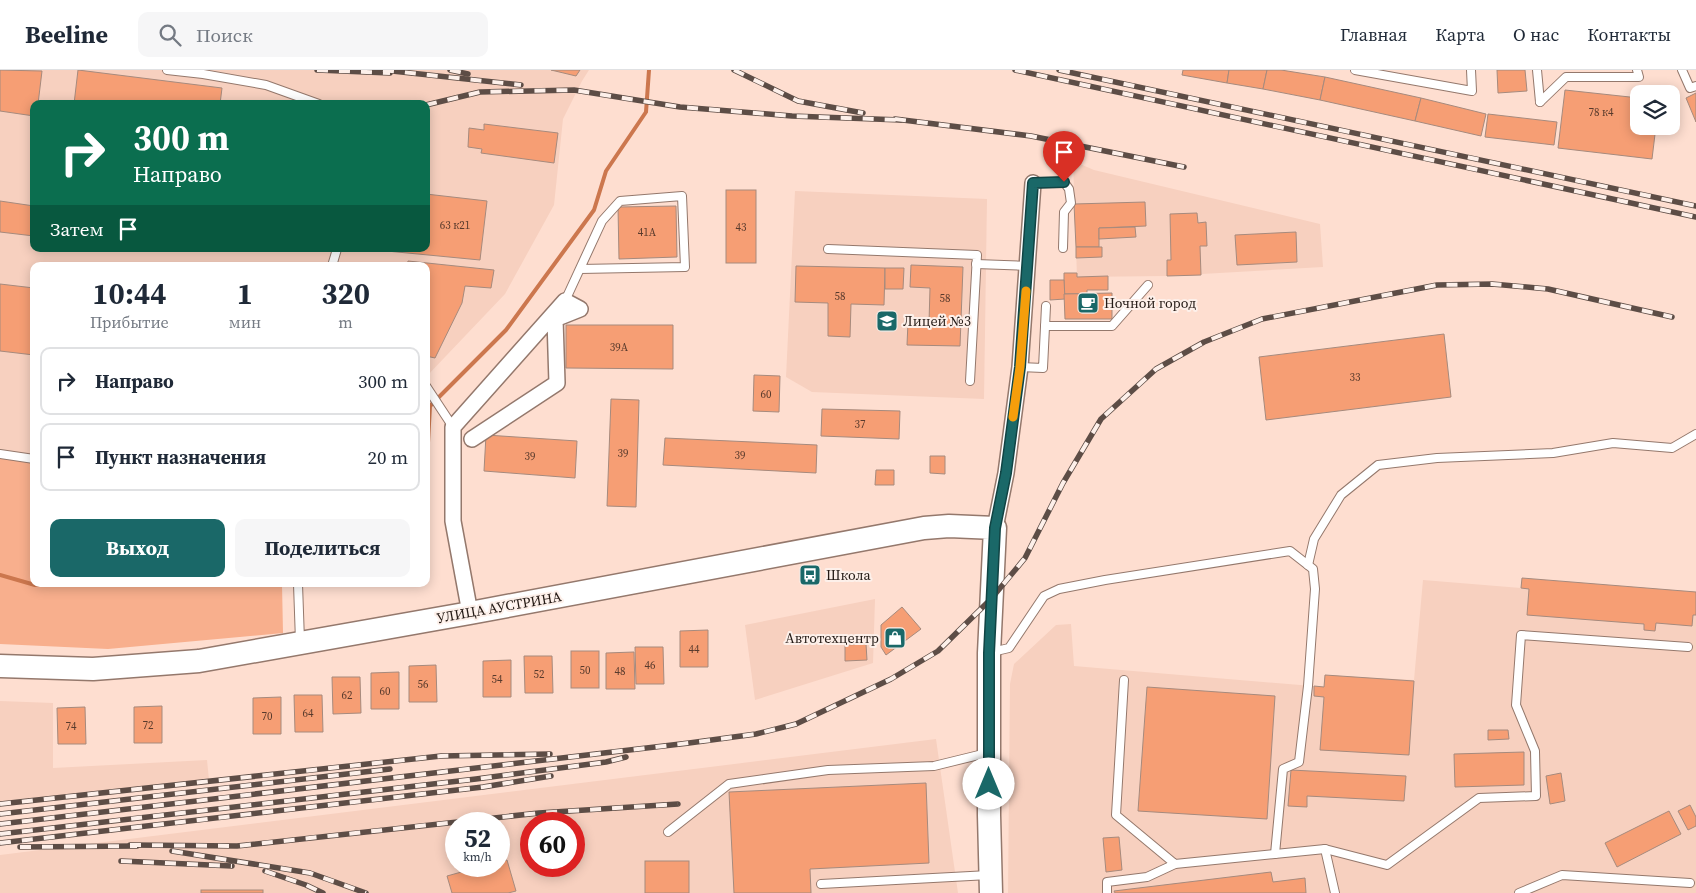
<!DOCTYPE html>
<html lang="ru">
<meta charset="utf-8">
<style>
:root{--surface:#fff;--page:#f6f6f7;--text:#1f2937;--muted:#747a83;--line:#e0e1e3;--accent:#1a6868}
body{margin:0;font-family:"Source Serif 4",serif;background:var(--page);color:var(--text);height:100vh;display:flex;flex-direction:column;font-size:19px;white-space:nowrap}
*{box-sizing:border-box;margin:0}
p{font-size:16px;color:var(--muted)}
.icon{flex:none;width:28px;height:28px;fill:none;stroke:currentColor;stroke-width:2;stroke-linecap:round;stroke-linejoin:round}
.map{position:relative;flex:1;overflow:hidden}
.drawer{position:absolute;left:30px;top:192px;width:400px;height:325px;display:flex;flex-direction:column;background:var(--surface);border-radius:10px;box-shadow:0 2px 12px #0003}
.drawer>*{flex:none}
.top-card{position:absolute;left:30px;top:30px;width:400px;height:152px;border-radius:10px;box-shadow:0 2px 12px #0003;background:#0b6e4f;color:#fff;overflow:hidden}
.controls{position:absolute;left:1630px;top:15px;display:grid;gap:10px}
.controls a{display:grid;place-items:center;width:50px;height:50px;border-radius:10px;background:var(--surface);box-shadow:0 2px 12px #0003;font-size:25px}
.speed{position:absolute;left:445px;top:742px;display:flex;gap:10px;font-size:25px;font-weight:700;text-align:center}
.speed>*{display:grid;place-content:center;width:65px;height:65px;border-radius:50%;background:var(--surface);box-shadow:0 2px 12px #0003;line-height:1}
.speed small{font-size:12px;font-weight:400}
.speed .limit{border:8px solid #d22;background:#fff;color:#111}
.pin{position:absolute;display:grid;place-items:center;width:42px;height:42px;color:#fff;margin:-51px -21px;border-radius:50% 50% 50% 0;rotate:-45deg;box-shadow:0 0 5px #0007}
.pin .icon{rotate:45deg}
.me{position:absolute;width:55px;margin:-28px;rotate:0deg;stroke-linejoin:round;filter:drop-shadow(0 0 4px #0008)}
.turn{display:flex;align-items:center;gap:18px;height:105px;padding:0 20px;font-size:22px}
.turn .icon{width:65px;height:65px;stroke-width:2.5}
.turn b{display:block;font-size:35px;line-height:42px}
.then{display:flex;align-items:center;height:48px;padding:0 20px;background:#0003;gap:10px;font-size:19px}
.eta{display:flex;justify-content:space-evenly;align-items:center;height:85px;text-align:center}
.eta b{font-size:30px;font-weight:700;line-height:35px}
.primary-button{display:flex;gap:10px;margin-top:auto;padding:10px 20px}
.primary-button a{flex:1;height:58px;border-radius:10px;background:var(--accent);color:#fff;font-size:20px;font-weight:700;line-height:58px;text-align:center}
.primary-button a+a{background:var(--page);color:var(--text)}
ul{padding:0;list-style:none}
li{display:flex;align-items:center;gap:15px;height:68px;margin:0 10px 8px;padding:0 10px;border:2px solid var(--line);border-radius:10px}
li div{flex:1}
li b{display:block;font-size:19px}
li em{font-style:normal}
header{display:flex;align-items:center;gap:30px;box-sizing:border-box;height:70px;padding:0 25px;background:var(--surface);border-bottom:1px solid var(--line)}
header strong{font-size:24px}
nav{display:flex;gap:28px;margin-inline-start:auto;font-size:18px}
.search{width:350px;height:45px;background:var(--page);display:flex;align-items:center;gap:12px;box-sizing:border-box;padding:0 18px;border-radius:10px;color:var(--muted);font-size:19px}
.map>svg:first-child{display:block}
</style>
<header>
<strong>Beeline</strong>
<div class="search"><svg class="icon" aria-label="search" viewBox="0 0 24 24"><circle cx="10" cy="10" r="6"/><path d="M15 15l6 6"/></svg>Поиск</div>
<nav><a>Главная</a><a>Карта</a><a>О нас</a><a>Контакты</a></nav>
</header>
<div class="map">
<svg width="1696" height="823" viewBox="0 0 1696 823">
<rect width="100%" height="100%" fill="#feded0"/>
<!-- built -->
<g fill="#f7d0bf" fill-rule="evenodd">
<path d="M0 0H589L582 11 563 49 554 135 505 224 426 307V196H34V386L0 382ZM34 34H426V179H34Z"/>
<path d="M1073 91 1094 100 1320 154 1323 197 1167 206 1077 207Z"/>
<path d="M795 121 987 129 984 329 812 322 786 307Z"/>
<path d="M1522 508 1696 522V823H1008L1010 614 1014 594 1056 555 1071 554 1074 596 1324 617 1325 605 1414 610 1423 510 1521 518Z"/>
<path d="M875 529 873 593 755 630 745 555Z"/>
<path d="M0 631 53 633V698L207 690 209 710 0 736Z"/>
<path d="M936 669 958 823H0V785ZM456 754H499V796H456ZM531 754H574V796H531Z"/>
</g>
<!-- green -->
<path fill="#f8af8d" d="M0 388 34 393V514H282L283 563 108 579 0 574Z"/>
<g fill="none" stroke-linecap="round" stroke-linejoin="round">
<!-- stream -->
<g stroke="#cc774e" stroke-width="4">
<path d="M426 409 430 336 506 260 594 140 606 101 646 42 649 0"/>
<path d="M0 505 35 515 48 514"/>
</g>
</g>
<!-- building -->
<g fill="#f69e74" stroke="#a68a7d">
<path d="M0 0 42 1 38 34H34V46L0 41Z"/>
<path d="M78 0 222 18 220 34H74Z"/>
<path d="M551 0H580L576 6Z"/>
<path d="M1183 0H1229L1227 13 1182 5Z"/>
<path d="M1229 0H1267L1263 19 1227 13Z"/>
<path d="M1267 0H1281L1325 7 1320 30 1263 19Z"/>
<path d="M1497 0H1525L1527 21 1498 23Z"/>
<path d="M1325 7 1421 28 1415 51 1320 30Z"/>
<path d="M1565 20 1639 28V56H1656L1652 89 1558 78Z"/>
<path d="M1696 23V52L1686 28Z"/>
<path d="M1421 28 1486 44 1481 66 1415 51Z"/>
<path d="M1488 44 1557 52 1554 75 1485 67Z"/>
<path d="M484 54 558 63 554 93 481 83 482 79 468 77 469 58 484 60Z"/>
<rect x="726" y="120" width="30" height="73"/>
<path d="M426 124 487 131 480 190 366 179H426Z"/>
<path d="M0 131 34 136V166L0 162Z"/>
<path d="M1145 132 1146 156 1099 158V177H1076L1074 134Z"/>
<path d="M676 136 677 187 619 189 618 137Z"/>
<path d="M1197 143 1198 153 1206 152 1207 176H1200L1201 205 1167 206V190H1171L1170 144Z"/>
<path d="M1135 157 1136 167 1099 169V158Z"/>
<path d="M1296 162 1297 192 1237 195 1235 165Z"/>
<path d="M1076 177H1102V187L1076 188Z"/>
<path d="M408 191 494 200 491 218 465 216 462 233 435 288 426 286V196H407Z"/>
<path d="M911 195 963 197 960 276 907 275 908 252 929 253 930 218 910 217Z"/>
<path d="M796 196 885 198 884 235 851 234 850 267 828 266V233L795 232Z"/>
<path d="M885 198H904L903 219H885Z"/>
<path d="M1064 203H1077V207L1108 206V220H1087V224H1064Z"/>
<path d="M1050 210H1064L1065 229 1050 230Z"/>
<path d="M0 214 34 218V285L0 281Z"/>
<path d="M1112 223V249H1065L1064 224Z"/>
<path d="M566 255H673V299L566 298Z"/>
<path d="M1444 264 1451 327 1266 350 1259 287Z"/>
<path d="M754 305 780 306 779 342 753 341Z"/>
<path d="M611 329 639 330 636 437 607 436Z"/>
<path d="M822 339 900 341 899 369 821 366Z"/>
<path d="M486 365 577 371 575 408 484 401Z"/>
<path d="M665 368 817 375 816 403 663 395Z"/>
<path d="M930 386H945V404L930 403Z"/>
<path d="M876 400H894V415H875Z"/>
<path d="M1522 508 1696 522V545H1693L1692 556 1656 553 1655 561 1644 560V554L1527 545 1529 519 1521 518Z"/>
<path d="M902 537 921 559 886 585 881 577V555Z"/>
<path d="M708 560V597H680V561Z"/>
<path d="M866 574 867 590 845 591V575Z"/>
<path d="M635 577H663L664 614H636Z"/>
<rect x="571" y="581" width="28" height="37"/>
<path d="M634 582 635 619H606V583Z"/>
<path d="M524 586H552L553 623H525Z"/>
<path d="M511 590V627H483V591Z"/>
<path d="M436 595 437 632H409V596Z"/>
<path d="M399 602V639H371V603Z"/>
<path d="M1325 605 1414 611 1409 685 1320 680 1324 627 1314 626V616L1324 617Z"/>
<path d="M332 607H360L361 643 333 644Z"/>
<path d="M1147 617 1275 626 1267 749 1138 741Z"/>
<path d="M294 625H322L323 662H295Z"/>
<path d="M281 627V664H253V628Z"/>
<path d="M162 636V673H134V637Z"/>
<path d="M85 637 86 674H58L57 638Z"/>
<path d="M1488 660H1508L1509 669 1488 670Z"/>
<path d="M1524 682V715L1455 717 1454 684Z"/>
<path d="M1291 700 1406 706 1404 731 1307 726V737L1288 736Z"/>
<path d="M1561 703 1565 731 1550 734 1546 706Z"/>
<path d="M926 713 929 793 810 799 811 823H734L729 722Z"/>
<path d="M1690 735 1696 747V756L1688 760 1678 741Z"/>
<path d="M1669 741 1681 764 1617 797 1605 773Z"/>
<path d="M1119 767 1122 800 1106 802 1103 768Z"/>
<path d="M507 790 516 821 508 823H452L447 806 483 796H499V792Z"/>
<rect x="645" y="791" width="44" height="32"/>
<path d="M1271 802 1273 812 1305 808 1306 823H1115L1114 821Z"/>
<rect x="201" y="820" width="62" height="3"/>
</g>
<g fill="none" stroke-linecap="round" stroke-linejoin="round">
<!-- service casing -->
<g stroke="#94786c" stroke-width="10">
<g id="service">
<path d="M167 0 203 4 266 15 319 34"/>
<path d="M1355 0 1472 21 1471 0"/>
<path d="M1537 0 1540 32"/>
<path d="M1682 0 1690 18 1696 16"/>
<path d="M1540 32 1566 7H1639L1637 0"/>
<path d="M1033 113 1064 112 1069 119 1071 133 1064 142 1063 178"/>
<path d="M828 179 977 185 970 311"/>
<path d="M976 194 1028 196"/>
<path d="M332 196 337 179"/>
<path d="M565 231 602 151 620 131 682 126 685 197 580 199"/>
<path d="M1045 256H1112L1148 215"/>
<path d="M1020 297 1043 298 1046 236"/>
<path d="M426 316 453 357"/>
<path d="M0 384 34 389"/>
<path d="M1308 495 1314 469 1341 425 1378 395 1437 388 1553 383 1613 373 1672 378 1696 364"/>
<path d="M298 514 300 571"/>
<path d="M992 582 1009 578 1044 526 1059 519 1105 510 1290 481 1313 499 1315 519 1308 616 1299 692 1283 699 1275 784"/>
<path d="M1124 610 1116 745 1175 794 1325 779 1387 795 1479 728 1536 726 1535 681 1516 635 1521 565 1688 577"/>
<path d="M668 762 729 714 828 700 934 696 987 683"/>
<path d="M1325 779 1335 823"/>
<path d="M821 814 989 805"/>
<path d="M1107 823V812L1147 807 1175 794"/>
<path d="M1519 823 1562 805 1690 813"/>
</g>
</g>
<!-- minor casing -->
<g stroke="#94786c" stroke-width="18">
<g id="minor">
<path d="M995 458 1006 403 1020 297 1033 113"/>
<path d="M470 543 453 451V357L565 231 580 239 555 249 557 313 472 369"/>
</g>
</g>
<!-- primary casing -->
<g stroke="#94786c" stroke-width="25">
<path id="primary" d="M0 596 93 599 199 591 470 543 924 458 949 456 995 458 989 583V745L991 823"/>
</g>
<!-- service -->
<use href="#service" stroke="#fff" stroke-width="8"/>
<!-- minor -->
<use href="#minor" stroke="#fff" stroke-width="15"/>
<!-- primary -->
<use href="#primary" stroke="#fff" stroke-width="22"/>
<!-- rail casing -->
<g stroke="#5d4d46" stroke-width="5.5">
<g id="rail">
<path d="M317 0 390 3"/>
<path d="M383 0 521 15"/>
<path d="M450 0 468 4"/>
<path d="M734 0 798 31 863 43"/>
<path d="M1015 0 1696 147"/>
<path d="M1059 0 1696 136"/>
<path d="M426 35 480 22 574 20 680 37 792 46 901 50"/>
<path d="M895 49 1031 66 1184 97"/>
<path d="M0 734 441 686 550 684"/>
<path d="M0 744 390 699"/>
<path d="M0 754 689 673 756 664 796 654 891 609 938 581 991 529 1025 488 1063 413 1101 349 1156 299 1204 272 1262 249 1437 215 1492 214 1548 219 1672 247"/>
<path d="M0 764 476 709 606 692 626 687"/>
<path d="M0 773 483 717 551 706"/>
<path d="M130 775 237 776 539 743 678 734"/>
<path d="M20 777 137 776"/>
<path d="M172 781 310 803 366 823"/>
<path d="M121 791 232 796"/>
<path d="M265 801 306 815 323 823"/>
</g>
</g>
<!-- rail -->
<use href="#rail" stroke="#fdf0ea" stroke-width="4" stroke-dasharray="11" stroke-linecap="butt"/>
</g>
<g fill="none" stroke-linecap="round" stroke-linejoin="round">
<!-- route casing -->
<g stroke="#144" stroke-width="12">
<path id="route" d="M989 714V583L995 458 1006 403 1020 297 1033 113 1064 112"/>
</g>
<!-- route -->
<use href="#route" stroke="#1a6868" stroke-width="9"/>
<!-- slow -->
<path stroke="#f59e0b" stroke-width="9" d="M1013 347 1020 297 1026 221"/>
</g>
<!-- icons -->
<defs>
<g id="cafe-square" transform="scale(1.125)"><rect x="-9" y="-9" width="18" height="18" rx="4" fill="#1a6868" stroke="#fdf0ea"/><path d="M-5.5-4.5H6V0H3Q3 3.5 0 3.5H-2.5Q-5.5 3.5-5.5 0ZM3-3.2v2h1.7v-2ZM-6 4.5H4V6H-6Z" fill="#fff"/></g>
<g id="school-square" transform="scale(1.125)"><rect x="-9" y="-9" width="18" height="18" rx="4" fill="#1a6868" stroke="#fdf0ea"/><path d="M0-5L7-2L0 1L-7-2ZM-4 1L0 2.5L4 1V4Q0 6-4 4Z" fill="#fff"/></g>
<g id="bus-square" transform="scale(1.125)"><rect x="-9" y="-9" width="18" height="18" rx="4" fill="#1a6868" stroke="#fdf0ea"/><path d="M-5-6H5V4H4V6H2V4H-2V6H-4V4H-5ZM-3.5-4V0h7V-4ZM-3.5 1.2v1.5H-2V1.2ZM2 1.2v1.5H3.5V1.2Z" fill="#fff"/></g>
<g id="shop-square" transform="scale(1.125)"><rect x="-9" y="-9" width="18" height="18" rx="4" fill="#1a6868" stroke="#fdf0ea"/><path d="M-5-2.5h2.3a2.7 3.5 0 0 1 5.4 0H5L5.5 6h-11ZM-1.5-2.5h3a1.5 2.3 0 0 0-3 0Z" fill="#fff"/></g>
</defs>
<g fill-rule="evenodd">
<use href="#cafe-square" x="1088" y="233"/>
<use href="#school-square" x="887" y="251"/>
<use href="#bus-square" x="810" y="505"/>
<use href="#shop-square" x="895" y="568"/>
</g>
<g text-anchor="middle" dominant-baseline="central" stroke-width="4" stroke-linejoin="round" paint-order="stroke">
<!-- number labels -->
<g font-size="11" fill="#583a2c">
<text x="1601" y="42">78 к4</text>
<text x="455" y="155">63 к21</text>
<text x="741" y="157">43</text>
<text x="647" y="162">41А</text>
<text x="840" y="226">58</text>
<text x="945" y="228">58</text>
<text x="619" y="277">39А</text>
<text x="1355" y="307">33</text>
<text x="766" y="324">60</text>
<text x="860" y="354">37</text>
<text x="623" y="383">39</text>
<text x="740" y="385">39</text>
<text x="530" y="386">39</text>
<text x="694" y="579">44</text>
<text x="650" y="595">46</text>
<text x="585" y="600">50</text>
<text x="620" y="601">48</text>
<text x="539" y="604">52</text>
<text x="497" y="609">54</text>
<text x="423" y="614">56</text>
<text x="385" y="621">60</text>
<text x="347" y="625">62</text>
<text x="308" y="643">64</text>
<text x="267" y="646">70</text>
<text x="148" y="655">72</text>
<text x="71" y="656">74</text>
</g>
<!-- poi labels -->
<g font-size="14" fill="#231914" stroke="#fdf0ea" text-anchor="start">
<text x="1104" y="233">Ночной город</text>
<text x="903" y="251">Лицей №3</text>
<text x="826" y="505">Школа</text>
<text x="879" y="568" text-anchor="end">Автотехцентр</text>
</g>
<!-- street labels -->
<g font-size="14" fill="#231914" stroke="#fdf0ea">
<text transform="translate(499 537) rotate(-10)">УЛИЦА АУСТРИНА</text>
</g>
</g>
</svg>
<div class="controls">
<a><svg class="icon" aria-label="layers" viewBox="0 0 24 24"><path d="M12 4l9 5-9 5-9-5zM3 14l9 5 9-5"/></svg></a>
</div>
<div class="speed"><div>52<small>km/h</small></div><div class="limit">60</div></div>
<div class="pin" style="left:1064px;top:112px;background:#d93025"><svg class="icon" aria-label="arrive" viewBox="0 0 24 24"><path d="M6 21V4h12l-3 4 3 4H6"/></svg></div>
<svg class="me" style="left:989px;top:714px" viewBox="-20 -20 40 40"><circle r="19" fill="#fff"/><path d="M0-13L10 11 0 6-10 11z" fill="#1a6868"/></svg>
<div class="top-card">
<div class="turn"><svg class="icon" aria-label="right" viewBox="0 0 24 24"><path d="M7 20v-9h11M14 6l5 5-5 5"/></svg><div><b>300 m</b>Направо</div></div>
<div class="then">Затем<svg class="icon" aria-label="arrive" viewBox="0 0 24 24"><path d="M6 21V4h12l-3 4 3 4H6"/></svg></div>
</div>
<section class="drawer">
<div class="eta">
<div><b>10:44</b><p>Прибытие</p></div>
<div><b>1</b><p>мин</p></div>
<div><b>320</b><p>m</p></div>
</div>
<ul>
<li><svg class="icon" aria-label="right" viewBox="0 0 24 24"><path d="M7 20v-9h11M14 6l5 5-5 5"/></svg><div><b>Направо</b></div><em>300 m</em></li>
<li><svg class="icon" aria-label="arrive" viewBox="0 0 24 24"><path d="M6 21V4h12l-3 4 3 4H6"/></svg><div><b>Пункт назначения</b></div><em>20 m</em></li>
</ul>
<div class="primary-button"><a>Выход</a><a>Поделиться</a></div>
</section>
</div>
